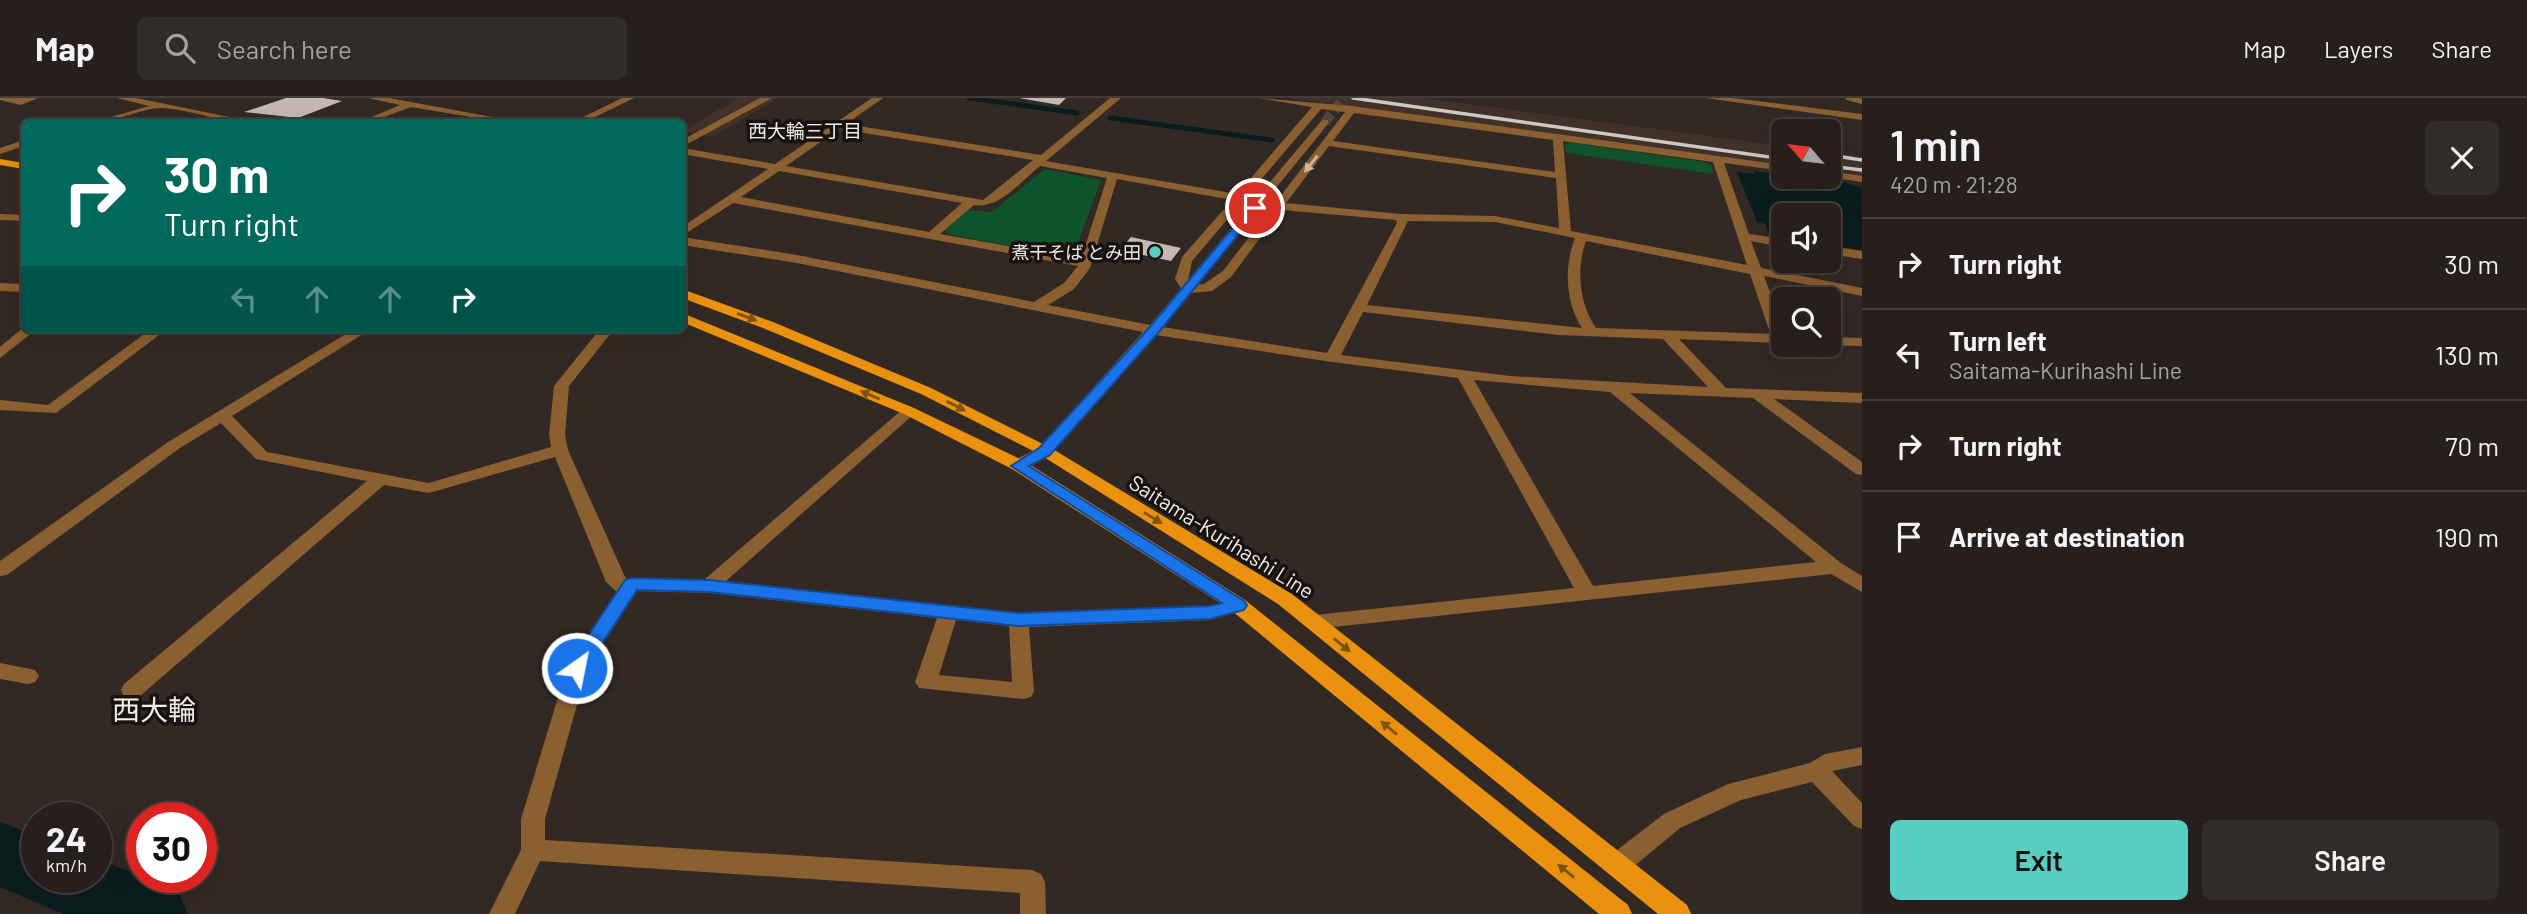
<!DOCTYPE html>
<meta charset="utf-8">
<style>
:root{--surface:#261f1b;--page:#322c28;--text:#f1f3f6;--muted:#a4a2a3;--line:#423d3a;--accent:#57cec1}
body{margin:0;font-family:Barlow,"Noto Sans JP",sans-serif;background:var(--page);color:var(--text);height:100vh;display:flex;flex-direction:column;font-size:26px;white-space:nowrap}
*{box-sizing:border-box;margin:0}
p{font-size:23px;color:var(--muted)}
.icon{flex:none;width:38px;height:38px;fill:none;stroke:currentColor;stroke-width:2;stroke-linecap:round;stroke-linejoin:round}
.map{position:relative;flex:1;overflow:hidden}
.panel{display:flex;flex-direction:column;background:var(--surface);width:665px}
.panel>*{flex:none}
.banner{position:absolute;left:21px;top:21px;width:665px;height:214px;border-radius:10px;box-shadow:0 7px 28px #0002,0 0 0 2px var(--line);background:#00695c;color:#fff;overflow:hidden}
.needle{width:46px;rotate:298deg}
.controls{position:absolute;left:1771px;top:21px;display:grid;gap:14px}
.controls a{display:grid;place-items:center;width:70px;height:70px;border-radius:10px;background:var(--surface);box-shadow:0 7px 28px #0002,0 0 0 2px var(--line);font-size:35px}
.speed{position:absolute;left:21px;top:704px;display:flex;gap:14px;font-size:35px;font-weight:700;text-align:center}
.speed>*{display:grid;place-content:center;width:91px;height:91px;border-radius:50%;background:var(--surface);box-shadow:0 7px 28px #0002,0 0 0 2px var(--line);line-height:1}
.speed small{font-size:18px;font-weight:400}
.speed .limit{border:10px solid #d22;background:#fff;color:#111}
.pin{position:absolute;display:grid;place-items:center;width:60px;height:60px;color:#fff;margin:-30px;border:4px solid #fff;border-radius:50%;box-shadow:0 2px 7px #0007}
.me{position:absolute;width:77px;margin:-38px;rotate:33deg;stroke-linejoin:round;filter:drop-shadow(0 0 5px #0008)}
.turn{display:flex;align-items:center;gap:24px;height:147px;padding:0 28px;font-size:32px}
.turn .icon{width:91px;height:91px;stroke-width:2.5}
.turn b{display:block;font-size:49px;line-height:60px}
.lanes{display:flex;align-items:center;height:66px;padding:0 28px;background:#0003;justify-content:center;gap:35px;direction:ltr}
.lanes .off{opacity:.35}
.round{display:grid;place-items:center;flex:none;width:74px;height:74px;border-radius:10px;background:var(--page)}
.headline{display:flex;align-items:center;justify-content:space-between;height:119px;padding:0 28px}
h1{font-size:42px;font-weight:600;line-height:52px}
.action{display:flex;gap:14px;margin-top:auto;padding:14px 28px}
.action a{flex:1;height:80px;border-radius:10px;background:var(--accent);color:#111;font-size:28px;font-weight:600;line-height:80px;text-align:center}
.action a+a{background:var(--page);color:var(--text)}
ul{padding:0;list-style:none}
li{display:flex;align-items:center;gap:21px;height:91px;padding:0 28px;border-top:2px solid var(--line)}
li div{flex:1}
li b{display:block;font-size:26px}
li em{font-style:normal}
header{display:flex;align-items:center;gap:42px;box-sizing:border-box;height:98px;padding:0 35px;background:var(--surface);border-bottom:2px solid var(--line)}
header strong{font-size:33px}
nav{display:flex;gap:38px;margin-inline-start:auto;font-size:24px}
.search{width:490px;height:63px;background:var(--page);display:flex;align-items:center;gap:18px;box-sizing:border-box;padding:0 24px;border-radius:10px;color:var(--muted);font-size:26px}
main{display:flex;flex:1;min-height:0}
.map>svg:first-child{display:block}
</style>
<header>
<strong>Map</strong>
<div class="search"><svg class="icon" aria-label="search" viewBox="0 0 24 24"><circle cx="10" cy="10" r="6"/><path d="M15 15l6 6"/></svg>Search here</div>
<nav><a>Map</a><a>Layers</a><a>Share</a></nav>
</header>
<main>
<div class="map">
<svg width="1862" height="816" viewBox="0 0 1862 816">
<rect width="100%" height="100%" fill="#332924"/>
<!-- built -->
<g fill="#413229">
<path d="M739 0H779L712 39 683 33Z"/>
<path d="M1288 0H1422L1783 48V67Z"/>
<path d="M1829 55 1862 59V78L1829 73Z"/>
</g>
<!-- green -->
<g fill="#0d542a">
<path d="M1573 45 1704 64 1711 67 1714 76 1566 55 1565 46Z"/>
<path d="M1045 71 1101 82 1073 159 951 137 945 132 968 112 992 114Z"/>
</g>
<!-- water -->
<path fill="#0a1d1d" d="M1755 73 1846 85 1862 90V152L1829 147V117H1783V140L1770 138 1765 126 1757 124 1737 74 1755 76Z"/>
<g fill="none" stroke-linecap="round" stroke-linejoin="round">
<!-- stream -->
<g stroke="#0a1d1d" stroke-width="5">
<path d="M969 0 1077 15"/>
<path d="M1110 20 1272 42"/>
</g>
<!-- river -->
<path fill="#0a1d1d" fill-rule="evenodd" d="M0 724 37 738V779H96V761L177 791 188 816H63L0 789Z"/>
</g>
<!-- building -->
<g fill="#c5b9b2">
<path d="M286 0H323L342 3 298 20 244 14Z"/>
<path d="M1019 0H1066L1059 7Z"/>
<path d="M1131 139 1181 150 1171 163 1120 152Z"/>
</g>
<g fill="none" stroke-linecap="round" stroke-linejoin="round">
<!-- minor-tunnel -->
<path stroke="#504641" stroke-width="10" stroke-dasharray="10 5" stroke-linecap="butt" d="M1325 24 1344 0"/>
<!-- minor -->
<g fill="#8b6031" fill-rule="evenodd">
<path d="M0 0H38L21 7 0 2Z"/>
<path d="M117 0H136L254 24C223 27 193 11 162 10 141 10 117 24 94 24L149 8Z"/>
<path d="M368 0H389L520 24H501L411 9 371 24H360L400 7Z"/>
<path d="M622 0H634L585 24H573Z"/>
<path d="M760 0H772L682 49V42Z"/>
<path d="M872 0H883L846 26 1041 57 1110 0H1121L1046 63 1237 96 1312 9 1258 0 1352 8 1783 67V73L1724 65 1749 136 1783 141V149L1751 143 1761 170 1862 190V198L1764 178 1783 230V245L1679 241 1726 290 1862 295V305L1774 301 1862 364V377L1856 376 1753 300 1630 295 1841 465 1862 478V494L1831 476 1314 531 1307 529 1304 524 1307 519 1314 517 1574 490 1458 280 1332 264 1156 237 1051 356 1024 371H1012L1010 367 1012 363 1039 350 1143 234 797 165 682 147V139L797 157 1034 204 1064 185 1078 168 733 105 682 138V129L768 71 682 56V50L775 66ZM1321 11 1345 14 1223 173 1204 186 1197 187 1328 26V22H1322L1188 182 1192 163ZM1354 15 1553 42 1555 74 1333 43ZM839 31 1033 62 983 102 786 68ZM1563 43 1713 64 1747 167 1571 133ZM1329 48 1556 80 1559 130 1495 118 1401 116 1286 105ZM1040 68 1107 80 1081 161 940 136 974 107C1000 111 1021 83 1040 68ZM779 73 962 105 929 134 741 99ZM1117 81 1232 102 1182 159 1175 181 1181 190 1150 227 1048 207 1074 191 1090 170ZM1281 112 1396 122 1397 125 1327 255 1162 229 1191 195 1212 193 1231 179ZM1408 123 1495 124 1575 140C1564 168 1565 204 1582 230L1367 207ZM1586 143 1750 176 1768 229 1774 236 1596 230C1579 206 1576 170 1586 143ZM1363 214 1559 237 1663 241 1708 289 1510 278 1341 257ZM1474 282 1610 294 1816 464 1593 488Z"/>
<path d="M1706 0H1733L1862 16V22Z"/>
<path d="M1845 0H1862V6L1847 2Z"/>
<path d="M24 42V48L0 56V50Z"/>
<path d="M1829 73 1862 78V84L1827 79Z"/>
<path d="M0 116 24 117V123L0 122Z"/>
<path d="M1829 148 1862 153V161L1829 156Z"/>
<path d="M0 185 24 186V194L0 193Z"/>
<path d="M24 229V231H37L0 260V249Z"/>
<path d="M151 231H167L56 315 0 312V302L48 307Z"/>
<path d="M354 231H371L232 318 267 354 429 385 551 349 549 337 554 288 600 231H614L569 288 565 337 568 352 626 481H705L904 310 909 308 917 313 914 316 726 483 1019 515 1210 508 1238 500 1245 502 1248 507 1245 512 1210 522 1029 529 1034 593 1031 599 1023 601 919 590 915 584 937 520 709 495 637 493 587 571 545 721V742L1032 772 1041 776 1045 784 1046 816H1020V795L540 763 515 816H489L521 752V721L567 570 617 494 606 484 555 359 429 395 384 387 140 598 132 600 124 598 121 592 124 586 367 383 256 361 221 325 180 350 7 477 0 478V463L168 344ZM956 522 1009 528 1012 584 939 577Z"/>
<path d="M1829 239 1862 240V248L1827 247Z"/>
<path d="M0 565 35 572 39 578 35 584 28 586 0 581Z"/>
<path d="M1862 649V667L1832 673 1862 705V731L1854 728 1812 684 1741 702 1680 730 1626 775 1617 778 1608 775 1605 767 1608 759 1664 716 1728 686 1810 665 1825 656Z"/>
</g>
<!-- major -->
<g fill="#ea9110" fill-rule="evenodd">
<path d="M0 61 24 65V71L0 67Z"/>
<path d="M682 191 773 224 931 290 1051 350 1292 496 1687 807 1691 816H1658L1278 506 1039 356 921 296 763 230 682 200Z"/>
<path d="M682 215 914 310 1024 363 1245 502 1628 807 1632 816H1599L1231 512 1012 371 904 316 682 224Z"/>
</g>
<!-- rail -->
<g stroke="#cec7c3" stroke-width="3.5">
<path d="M1353 0 1783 61"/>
<path d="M1829 57 1862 62"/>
<path d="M1829 68 1862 72"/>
</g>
</g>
<!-- one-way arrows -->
<defs><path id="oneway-solid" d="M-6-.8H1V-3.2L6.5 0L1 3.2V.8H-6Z" transform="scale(1.75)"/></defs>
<use fill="#c9b49f" href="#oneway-solid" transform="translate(1311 66) rotate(128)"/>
<g fill="#805210">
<use href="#oneway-solid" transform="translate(747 219) rotate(20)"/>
<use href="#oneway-solid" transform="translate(870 297) rotate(-157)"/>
<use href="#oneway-solid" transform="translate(956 308) rotate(27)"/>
<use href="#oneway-solid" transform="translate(1153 420) rotate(32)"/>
<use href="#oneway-solid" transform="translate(1342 547) rotate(39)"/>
<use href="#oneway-solid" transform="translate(1389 630) rotate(-141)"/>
<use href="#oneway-solid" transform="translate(1566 773) rotate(-141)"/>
</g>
<!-- route -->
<path fill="#1a73e8" stroke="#114b97" stroke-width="2" d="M1251 108 1260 110 1158 235 1050 357 1029 368 1244 503 1247 507 1244 512 1210 521 1019 528 709 494 637 492 583 575H570L567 570 570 565 625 482 632 480 709 482 1019 515 1210 508 1222 505 1011 368 1039 350 1149 230Z"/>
<!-- markers -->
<circle fill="#57cec1" stroke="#171310" stroke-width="2.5" cx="1155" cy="154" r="7"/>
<g text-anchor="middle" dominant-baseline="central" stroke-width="7" stroke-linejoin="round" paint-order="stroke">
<!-- far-poi labels -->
<g font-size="18" fill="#f3ece8" stroke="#171310" text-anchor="end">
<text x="1141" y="154">煮干そば とみ田</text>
</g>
<!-- far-neighbourhood labels -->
<g font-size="19" fill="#f3ece8" stroke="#171310">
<text x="805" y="32">西大輪三丁目</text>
</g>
<!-- street labels -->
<g font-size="21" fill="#f3ece8" stroke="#171310">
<text transform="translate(1222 438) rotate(32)">Saitama-Kurihashi Line</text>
</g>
<!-- near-quarter labels -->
<g font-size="28" fill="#f3ece8" stroke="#171310">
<text x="154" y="611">西大輪</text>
</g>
</g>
</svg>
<div class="controls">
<a><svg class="needle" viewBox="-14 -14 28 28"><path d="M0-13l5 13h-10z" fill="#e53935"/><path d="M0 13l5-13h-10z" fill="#a4a2a3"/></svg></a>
<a><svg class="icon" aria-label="sound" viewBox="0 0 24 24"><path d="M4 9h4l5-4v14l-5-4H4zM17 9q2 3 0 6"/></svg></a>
<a><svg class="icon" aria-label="search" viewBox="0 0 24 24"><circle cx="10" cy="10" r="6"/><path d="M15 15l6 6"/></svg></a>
</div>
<div class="speed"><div>24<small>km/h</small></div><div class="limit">30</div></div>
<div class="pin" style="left:1255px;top:110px;background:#d93025"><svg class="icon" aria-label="arrive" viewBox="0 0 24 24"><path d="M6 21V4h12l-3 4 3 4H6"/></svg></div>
<svg class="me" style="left:577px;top:570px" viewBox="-20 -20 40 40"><circle r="17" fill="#1a73e8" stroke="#fff" stroke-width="3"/><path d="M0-11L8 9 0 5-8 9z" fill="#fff"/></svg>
<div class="banner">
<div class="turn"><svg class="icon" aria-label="right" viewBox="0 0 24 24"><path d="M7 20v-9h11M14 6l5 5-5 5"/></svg><div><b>30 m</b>Turn right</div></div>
<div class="lanes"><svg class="icon off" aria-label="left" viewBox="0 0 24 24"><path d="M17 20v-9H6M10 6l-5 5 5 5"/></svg><svg class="icon off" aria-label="ahead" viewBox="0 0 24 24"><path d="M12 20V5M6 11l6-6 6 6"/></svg><svg class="icon off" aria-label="ahead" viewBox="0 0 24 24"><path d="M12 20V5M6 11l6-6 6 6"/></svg><svg class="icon" aria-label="right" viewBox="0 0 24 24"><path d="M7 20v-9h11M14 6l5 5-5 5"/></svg></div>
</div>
</div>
<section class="panel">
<div class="headline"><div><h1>1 min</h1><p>420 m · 21:28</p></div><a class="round"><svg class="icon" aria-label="close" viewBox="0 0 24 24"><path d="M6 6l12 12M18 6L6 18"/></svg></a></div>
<ul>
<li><svg class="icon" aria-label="right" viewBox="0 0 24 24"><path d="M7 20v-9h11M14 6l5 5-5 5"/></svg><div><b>Turn right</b></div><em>30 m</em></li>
<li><svg class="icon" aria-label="left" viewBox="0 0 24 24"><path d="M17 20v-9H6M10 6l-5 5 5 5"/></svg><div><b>Turn left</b><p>Saitama-Kurihashi Line</p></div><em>130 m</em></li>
<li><svg class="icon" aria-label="right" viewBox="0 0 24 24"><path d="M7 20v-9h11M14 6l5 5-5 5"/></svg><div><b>Turn right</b></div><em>70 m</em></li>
<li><svg class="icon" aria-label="arrive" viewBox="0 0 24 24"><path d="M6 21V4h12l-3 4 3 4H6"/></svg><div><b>Arrive at destination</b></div><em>190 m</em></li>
</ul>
<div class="action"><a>Exit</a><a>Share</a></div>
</section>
</main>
